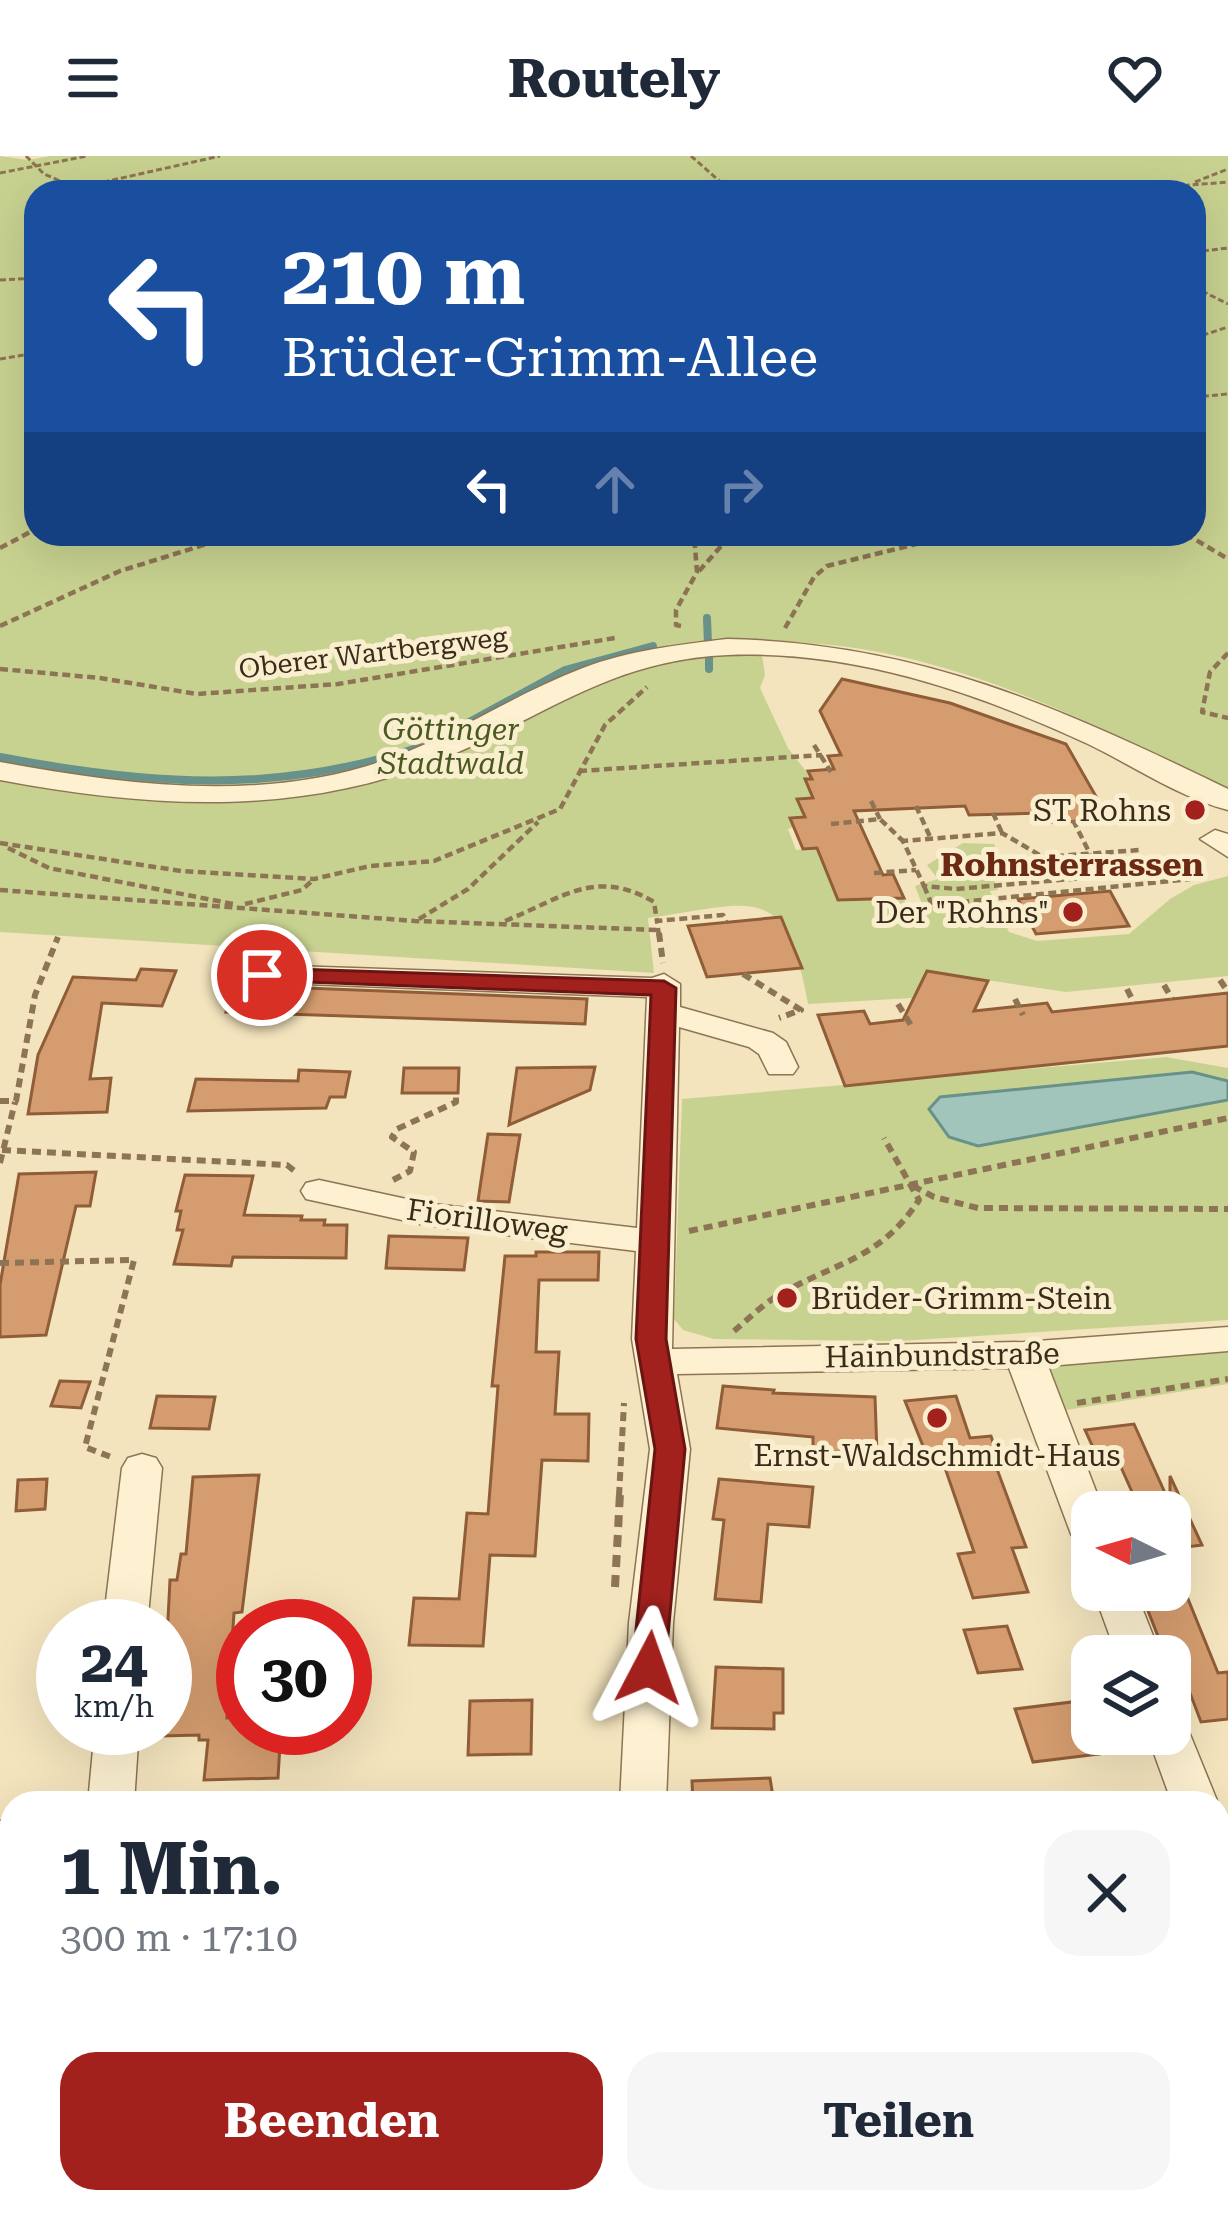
<!DOCTYPE html>
<html lang="de">
<meta charset="utf-8">
<style>
:root{--surface:#fff;--page:#f6f6f7;--text:#1f2937;--muted:#747a83;--accent:#a3211d}
body{margin:0;font-family:"Roboto Serif",serif;background:var(--page);color:var(--text);height:100vh;display:flex;flex-direction:column;font-size:45px;white-space:nowrap}
*{box-sizing:border-box;margin:0}
p{font-size:39px;color:var(--muted)}
.icon{flex:none;width:66px;height:66px;fill:none;stroke:currentColor;stroke-width:2;stroke-linecap:round;stroke-linejoin:round}
.map{position:relative;flex:1;overflow:hidden}
.sheet{position:absolute;left:0px;top:1635px;width:1230px;height:423px;display:flex;flex-direction:column;background:var(--surface);border-radius:36px 36px 0 0;box-shadow:0 12px 48px #0002}
.sheet>*{flex:none}
.top-card{position:absolute;left:24px;top:24px;width:1182px;height:366px;border-radius:36px;box-shadow:0 12px 48px #0002;background:#1a4fa0;color:#fff;overflow:hidden}
.needle{width:78px;rotate:275deg}
.fabs{position:absolute;left:1071px;top:1335px;display:grid;gap:24px}
.fabs a{display:grid;place-items:center;width:120px;height:120px;border-radius:24px;background:var(--surface);box-shadow:0 12px 48px #0002;font-size:60px}
.speed{position:absolute;left:36px;top:1443px;display:flex;gap:24px;font-size:60px;font-weight:700;text-align:center}
.speed>*{display:grid;place-content:center;width:156px;height:156px;border-radius:50%;background:var(--surface);box-shadow:0 12px 48px #0002;line-height:1}
.speed small{font-size:30px;font-weight:400}
.speed .limit{border:18px solid #d22;background:#fff;color:#111}
.pin{position:absolute;display:grid;place-items:center;width:102px;height:102px;color:#fff;margin:-51px;border:6px solid #fff;border-radius:50%;box-shadow:0 3px 12px #0007}
.me{position:absolute;width:132px;margin:-66px;rotate:4deg;stroke-linejoin:round;filter:drop-shadow(0 0 9px #0008)}
.turn{display:flex;align-items:center;gap:42px;height:252px;padding:0 60px;font-size:54px}
.turn .icon{width:156px;height:156px;stroke-width:2.5}
.turn b{display:block;font-size:84px;line-height:102px}
.lanes{display:flex;align-items:center;height:114px;padding:0 60px;background:#0003;justify-content:center;gap:60px;direction:ltr}
.lanes .off{opacity:.35}
.round{display:grid;place-items:center;flex:none;width:126px;height:126px;border-radius:36px;background:var(--page)}
.overview{display:flex;align-items:center;justify-content:space-between;height:204px;padding:0 60px}
h1{font-size:72px;font-weight:700;line-height:90px}
.primary-button{display:flex;gap:24px;margin-top:auto;padding:24px 60px}
.primary-button a{flex:1;height:138px;border-radius:36px;background:var(--accent);color:#fff;font-size:48px;font-weight:700;line-height:138px;text-align:center}
.primary-button a+a{background:var(--page);color:var(--text)}
header{display:flex;justify-content:space-between;align-items:center;height:156px;padding:0 60px;background:var(--surface);font-size:54px;font-weight:700}
.map>svg:first-child{display:block}
</style>
<header><svg class="icon" aria-label="menu" viewBox="0 0 24 24"><path d="M4 6h16M4 12h16M4 18h16"/></svg>Routely<svg class="icon" aria-label="heart" viewBox="0 0 24 24"><path d="M12 20l-8-8c-3-5 5-10 8-4 3-6 11-1 8 4z"/></svg></header>
<div class="map">
<svg width="1228" height="2057" viewBox="0 0 1228 2057">
<rect width="100%" height="100%" fill="#f3e4bd"/>
<!-- green -->
<g fill="#c8d290" fill-rule="evenodd">
<path d="M0 0 29 4 50 0H1228V634C1081 561 929 482 760 486L765 519 760 532 788 592 812 623H807L813 642 797 644 804 661 790 663 793 671 788 673 796 694 823 691 876 745 904 742 908 757 926 758 915 730 938 723 927 709 963 687 994 688 1002 705 994 724 998 734 990 735 1009 776 1037 785 1129 778 1170 743 1194 729 1228 720V820L1066 836 927 815 912 842 808 848C786 723 754 747 648 762L654 817 0 776ZM36 36H1194V378H36Z"/>
<path d="M1166 901 1228 912V1164L899 1185 714 1183 683 1174 674 1163 682 943Z"/>
<path d="M1228 1191V1228L1054 1256 1048 1212 1056 1207Z"/>
</g>
<!-- water -->
<path fill="#a1c4bb" stroke="#689289" stroke-width="3" d="M1192 916 1228 925V944L978 990 949 981 929 953 940 941Z"/>
<g fill="none" stroke-linecap="round" stroke-linejoin="round">
<!-- stream -->
<g stroke="#689289" stroke-width="8">
<path d="M707 462 708 488"/>
<path d="M709 499V513"/>
<path d="M451 576 565 514 653 490"/>
<path d="M0 601C148 629 275 639 420 591"/>
</g>
</g>
<!-- building -->
<g fill="#d59d6f" stroke="#8f5d37" stroke-width="3">
<path d="M842 523 950 547 1066 588 1110 665 1049 666 1044 657 969 659 965 650 854 655 883 719 893 718 904 742 838 744 817 692 803 693 790 662 805 661 797 643 813 642 805 623H812L808 615 834 613 828 600 841 599 820 555Z"/>
<path d="M1110 735 1129 770 1036 778 1018 743Z"/>
<path d="M781 761 802 812 707 821 688 770Z"/>
<path d="M141 813 176 815 162 850 102 847 90 923 111 922 107 956 28 958 38 899 73 821 136 824Z"/>
<path d="M927 815 988 825 974 855 1047 847 1052 856 1228 837V890L845 930 818 859 864 855 870 868 903 864Z"/>
<path d="M234 825 251 830 587 843 585 868 226 856Z"/>
<path d="M595 911 590 934 509 969 517 912Z"/>
<path d="M404 912H459L458 937H402Z"/>
<path d="M299 914 350 916 345 941H330L326 952 188 955 196 923 298 925Z"/>
<path d="M488 978 520 979 509 1046 478 1045Z"/>
<path d="M96 1016 90 1050H76L46 1179 0 1181V1129L19 1018Z"/>
<path d="M185 1019 253 1020 244 1059 302 1060 301 1064H325L324 1069H347L346 1102 233 1101 231 1110 174 1108 183 1074H177L181 1055H176Z"/>
<path d="M389 1080 468 1082 464 1114 386 1112Z"/>
<path d="M536 1096H599L598 1124H539L536 1196H559L555 1258H589L588 1305 542 1304 535 1400 490 1399 483 1490 409 1489 414 1442 459 1443 467 1357 488 1358 498 1230H492L505 1100H536Z"/>
<path d="M60 1225 90 1226 81 1252 51 1250Z"/>
<path d="M723 1230 774 1234 773 1237 875 1241 877 1297 813 1295V1281L717 1272Z"/>
<path d="M157 1240 215 1241 209 1273 150 1272Z"/>
<path d="M956 1240 970 1282 991 1280 999 1304 994 1305 1026 1391 1012 1392 1028 1436 973 1442 958 1398 974 1396 944 1309 931 1310 905 1245Z"/>
<path d="M1134 1268 1170 1348V1320L1202 1389 1170 1393V1356H1141L1120 1309 1102 1311 1085 1274Z"/>
<path d="M259 1319 242 1456 234 1457 227 1562 243 1561V1572H281L278 1622 204 1624 208 1584H199V1579L162 1580 170 1424H177L181 1398H186L193 1321Z"/>
<path d="M47 1323 45 1353 16 1355 18 1324Z"/>
<path d="M719 1323 813 1331 809 1371 768 1368 761 1446 715 1443 724 1364 713 1363Z"/>
<path d="M1186 1438 1218 1517 1228 1516V1563L1201 1566 1171 1487 1161 1488 1143 1442Z"/>
<path d="M1007 1470 1022 1513 978 1517 964 1474Z"/>
<path d="M716 1511 783 1513V1557H774V1573L712 1572Z"/>
<path d="M532 1544 531 1598 468 1599 470 1545Z"/>
<path d="M1080 1545 1099 1598 1033 1606 1015 1553Z"/>
<path d="M770 1622 774 1647H693L692 1625Z"/>
</g>
<g fill="none" stroke-linecap="round" stroke-linejoin="round">
<!-- minor casing -->
<g stroke="#8d7454" stroke-width="3">
<g id="minor">
<path d="M727 483C918 487 1059 551 1228 633V654C1180 642 1132 609 1088 588 976 536 853 494 728 499 615 504 555 554 456 597 309 662 154 653 0 624V606C125 629 260 647 383 605 453 581 514 538 583 512 630 494 678 489 727 483Z"/>
<path d="M1215 674 1228 678V701L1200 683Z"/>
<path d="M263 809 652 822 664 818 680 828V851L773 877 786 886 798 911 793 918H769L759 898 749 891 679 871 672 1193 1024 1186 1228 1171V1195L1048 1210 1104 1356H1092V1392L1077 1388 1071 1378 1009 1212 677 1218 690 1293 673 1467 666 1647H620L629 1467 650 1293 632 1183 636 1095 425 1069 306 1043 301 1035 306 1027 319 1024 425 1047 637 1072 647 841 251 826 247 819 251 812Z"/>
<path d="M142 1298 156 1302 162 1312 147 1470H103L122 1312 128 1302Z"/>
<path d="M1093 1434H1135L1161 1500H1117Z"/>
<path d="M1170 1562 1185 1566 1218 1647H1172L1147 1578H1170Z"/>
<path d="M95 1572H139L134 1647H88Z"/>
<path d="M12 1662V1698L0 1701V1665Z"/>
<path d="M1218 1688 1228 1691V1751L1218 1747Z"/>
<path d="M686 2046H738L741 2057H689Z"/>
</g>
</g>
<!-- path-far3 -->
<g stroke="#8d7454" stroke-width="3" stroke-dasharray="6 3" stroke-linecap="butt">
<path d="M26 0 44 18 86 36"/>
<path d="M691 0 732 36"/>
<path d="M0 17 87 0"/>
<path d="M1195 26 1228 13"/>
<path d="M77 32 220 0"/>
<path d="M1103 36 1228 26"/>
<path d="M1194 96 1228 92"/>
<path d="M0 124 36 122"/>
<path d="M1194 131 1228 148"/>
<path d="M1194 182 1228 171"/>
<path d="M0 203 36 197"/>
<path d="M1194 241 1228 238"/>
</g>
<!-- path-far2 -->
<g stroke="#8d7454" stroke-width="4.5" stroke-dasharray="8 4.5" stroke-linecap="butt">
<path d="M1186 378 1228 403"/>
<path d="M0 392 36 373"/>
<path d="M699 415 732 378"/>
<path d="M0 470 120 415 239 378"/>
<path d="M681 470 676 469V454L697 416 694 378"/>
<path d="M785 472 814 421 827 410 957 378"/>
<path d="M1228 497 1210 516 1202 556 1228 562"/>
<path d="M0 513 100 522 197 538 338 528 615 482"/>
<path d="M814 589 831 616"/>
<path d="M579 615 822 599"/>
<path d="M871 645 880 663"/>
<path d="M916 650 931 683"/>
<path d="M993 657 1002 677"/>
<path d="M1073 664 1090 698"/>
<path d="M831 668 880 663 903 685"/>
<path d="M0 687 181 715 314 723 370 710 434 705 560 653 605 569 647 531"/>
<path d="M8 692 49 712 233 748"/>
<path d="M1099 697 1107 711 1094 721 956 733 924 730 903 685 1002 677 1043 701 1140 694"/>
<path d="M874 717 916 714"/>
<path d="M924 730 932 749 1190 723"/>
<path d="M0 734 415 765 658 774"/>
<path d="M245 748 302 734 314 723"/>
<path d="M419 763 468 733 538 666"/>
<path d="M505 765C561 743 595 711 654 746L657 765"/>
<path d="M659 780 657 765 723 759 726 766"/>
</g>
<!-- path-far1 -->
<g stroke="#8d7454" stroke-width="6" stroke-dasharray="9 6" stroke-linecap="butt">
<path d="M659 777 663 807"/>
<path d="M743 818 801 854 779 862"/>
<path d="M1220 824 1228 836"/>
<path d="M1164 829 1172 843"/>
<path d="M1127 833 1134 847"/>
<path d="M1015 843 1023 859"/>
<path d="M898 848 912 871"/>
<path d="M0 945H16L35 839 58 781"/>
<path d="M2 994 287 1009 296 1016"/>
<path d="M0 1007 15 946"/>
<path d="M393 1024 410 1015 414 996 392 981 397 973 456 946V940"/>
<path d="M913 1030 934 1041 978 1052 1228 1053"/>
<path d="M689 1075 1228 962"/>
<path d="M0 1107 134 1104 85 1291 111 1301"/>
<path d="M734 1175C746 1165 758 1153 771 1144 830 1106 877 1108 919 1044L884 982"/>
<path d="M1077 1247 1228 1223"/>
<path d="M619 1340 624 1247"/>
</g>
<!-- path -->
<g stroke="#8d7454" stroke-width="8" stroke-dasharray="12 8" stroke-linecap="butt">
<path d="M615 1431 620 1337"/>
<path d="M0 1872 12 1870"/>
<path d="M666 2046 668 2057"/>
<path d="M135 2057 138 2046"/>
</g>
<!-- minor -->
<use href="#minor" fill="#fdf1d1" fill-rule="evenodd"/>
</g>
<!-- route -->
<path fill="#a3211d" stroke="#6a1513" stroke-width="3" d="M262 812 664 825 676 832 666 1183 685 1293 665 1512 661 1521H637L632 1512 655 1293 636 1183 651 839 254 824 250 819 254 814Z"/>
<!-- markers -->
<g fill="#a3211d" stroke="#f9eece" stroke-width="4.5">
<circle cx="1195" cy="654" r="12"/>
<circle cx="1073" cy="756" r="12"/>
<circle cx="787" cy="1142" r="12"/>
<circle cx="937" cy="1262" r="12"/>
</g>
<g text-anchor="middle" dominant-baseline="central" stroke-width="10" stroke-linejoin="round" paint-order="stroke">
<!-- far-street labels -->
<g font-size="27" fill="#3a2b1b" stroke="#f9eece">
<text transform="translate(373 497) rotate(-7)">Oberer Wartbergweg</text>
</g>
<!-- park labels -->
<g font-size="30" font-style="italic" fill="#49591f" stroke="#f9eece">
<text x="451" y="573">Göttinger<tspan x="451" dy="34">Stadtwald</tspan></text>
</g>
<!-- poi labels -->
<g font-size="30" fill="#3a2b1b" stroke="#f9eece" text-anchor="end">
<text x="1171" y="654">ST Rohns</text>
<text x="1049" y="756">Der "Rohns"</text>
<text x="811" y="1142" text-anchor="start">Brüder-Grimm-Stein</text>
<text x="937" y="1299" text-anchor="middle">Ernst-Waldschmidt-Haus</text>
</g>
<!-- street labels -->
<g font-size="30" fill="#3a2b1b" stroke="#f9eece">
<text transform="translate(487 1064) rotate(8)">Fiorilloweg</text>
<text transform="translate(942 1199) rotate(-1)">Hainbundstraße</text>
</g>
<!-- neighbourhood labels -->
<g font-size="33" font-weight="bold" fill="#6c2a15" stroke="#f9eece">
<text x="1072" y="708">Rohnsterrassen</text>
</g>
</g>
</svg>
<div class="fabs">
<a><svg class="needle" viewBox="-14 -14 28 28"><path d="M0-13l5 13h-10z" fill="#e53935"/><path d="M0 13l5-13h-10z" fill="#747a83"/></svg></a>
<a><svg class="icon" aria-label="layers" viewBox="0 0 24 24"><path d="M12 4l9 5-9 5-9-5zM3 14l9 5 9-5"/></svg></a>
</div>
<div class="speed"><div>24<small>km/h</small></div><div class="limit">30</div></div>
<div class="pin" style="left:262px;top:819px;background:#d93025"><svg class="icon" aria-label="arrive" viewBox="0 0 24 24"><path d="M6 21V4h12l-3 4 3 4H6"/></svg></div>
<svg class="me" style="left:649px;top:1512px" viewBox="-20 -20 40 40"><path d="M0-17L14 15 0 8-14 15z" fill="#a3211d" stroke="#fff" stroke-width="4"/></svg>
<div class="top-card">
<div class="turn"><svg class="icon" aria-label="left" viewBox="0 0 24 24"><path d="M17 20v-9H6M10 6l-5 5 5 5"/></svg><div><b>210 m</b>Brüder-Grimm-Allee</div></div>
<div class="lanes"><svg class="icon" aria-label="left" viewBox="0 0 24 24"><path d="M17 20v-9H6M10 6l-5 5 5 5"/></svg><svg class="icon off" aria-label="ahead" viewBox="0 0 24 24"><path d="M12 20V5M6 11l6-6 6 6"/></svg><svg class="icon off" aria-label="right" viewBox="0 0 24 24"><path d="M7 20v-9h11M14 6l5 5-5 5"/></svg></div>
</div>
<section class="sheet">
<div class="overview"><div><h1>1 Min.</h1><p>300 m · 17:10</p></div><a class="round"><svg class="icon" aria-label="close" viewBox="0 0 24 24"><path d="M6 6l12 12M18 6L6 18"/></svg></a></div>
<div class="primary-button"><a>Beenden</a><a>Teilen</a></div>
</section>
</div>
